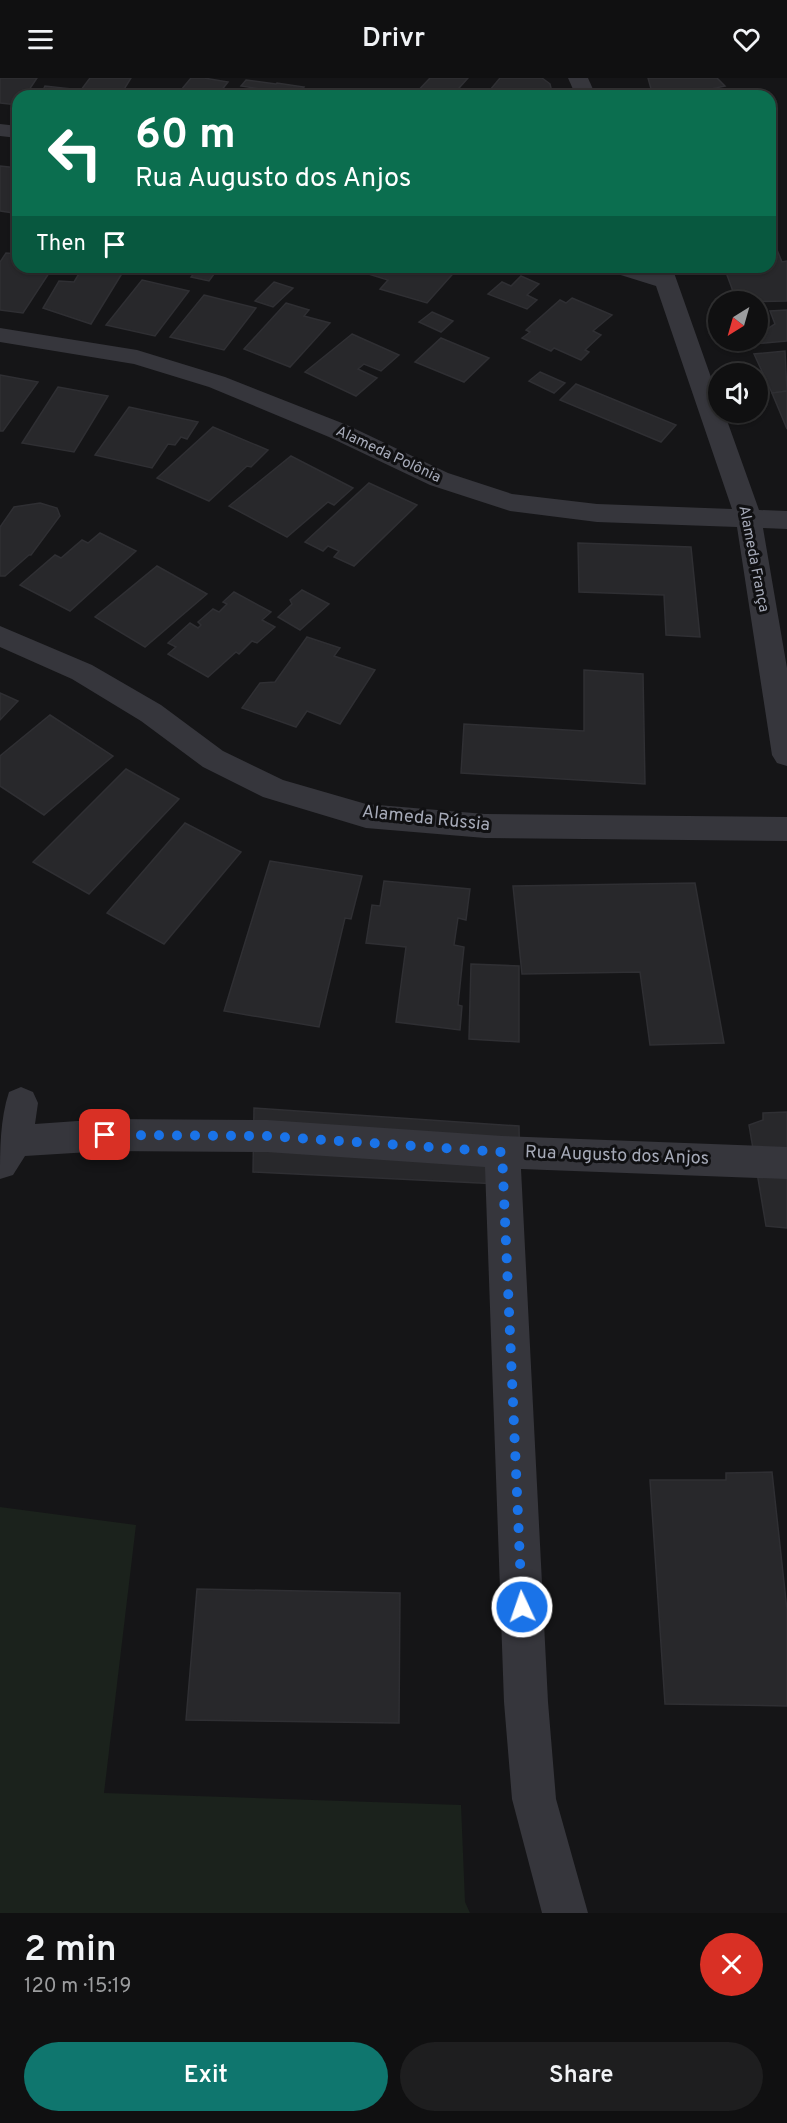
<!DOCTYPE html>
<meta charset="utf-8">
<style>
:root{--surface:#101011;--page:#1e1e1f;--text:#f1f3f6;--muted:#9c9d9f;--line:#303031;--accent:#0f766e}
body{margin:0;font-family:Overpass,sans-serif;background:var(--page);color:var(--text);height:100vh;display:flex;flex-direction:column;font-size:22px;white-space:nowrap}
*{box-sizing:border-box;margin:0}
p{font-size:20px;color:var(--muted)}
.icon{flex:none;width:33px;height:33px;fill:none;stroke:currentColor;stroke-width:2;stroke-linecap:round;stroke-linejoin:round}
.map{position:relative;height:1835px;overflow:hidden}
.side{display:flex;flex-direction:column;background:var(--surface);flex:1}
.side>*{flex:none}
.top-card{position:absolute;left:12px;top:12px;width:764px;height:183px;border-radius:18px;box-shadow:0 2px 4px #0004,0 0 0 2px var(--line);background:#0b6e4f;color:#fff;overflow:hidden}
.needle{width:39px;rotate:217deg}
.tools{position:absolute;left:708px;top:213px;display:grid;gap:12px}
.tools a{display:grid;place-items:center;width:60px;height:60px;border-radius:50%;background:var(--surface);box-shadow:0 2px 4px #0004,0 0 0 2px var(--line);font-size:30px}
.pin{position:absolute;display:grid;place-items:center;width:51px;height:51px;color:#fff;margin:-26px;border-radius:12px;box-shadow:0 3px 9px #0006}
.me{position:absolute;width:66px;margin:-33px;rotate:357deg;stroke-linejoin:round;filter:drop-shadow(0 0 4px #0008)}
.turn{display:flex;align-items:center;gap:21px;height:126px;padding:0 24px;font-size:27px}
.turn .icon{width:78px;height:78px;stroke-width:2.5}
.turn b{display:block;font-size:42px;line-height:51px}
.then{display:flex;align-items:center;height:57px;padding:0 24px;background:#0003;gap:12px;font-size:22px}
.round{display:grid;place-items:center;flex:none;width:63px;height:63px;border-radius:32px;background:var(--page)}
.summary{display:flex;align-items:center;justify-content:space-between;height:102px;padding:0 24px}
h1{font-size:36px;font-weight:600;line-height:45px}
.button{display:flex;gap:12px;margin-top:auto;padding:12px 24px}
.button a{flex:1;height:69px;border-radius:36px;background:var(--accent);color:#fff;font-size:24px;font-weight:600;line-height:69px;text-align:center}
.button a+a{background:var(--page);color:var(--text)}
header{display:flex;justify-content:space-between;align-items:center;height:78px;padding:0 24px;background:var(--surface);font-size:27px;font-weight:600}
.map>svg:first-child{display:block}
</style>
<header><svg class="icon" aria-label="menu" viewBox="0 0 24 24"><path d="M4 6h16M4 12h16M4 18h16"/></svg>Drivr<svg class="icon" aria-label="heart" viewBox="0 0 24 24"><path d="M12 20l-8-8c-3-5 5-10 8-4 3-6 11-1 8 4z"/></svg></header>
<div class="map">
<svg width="787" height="1835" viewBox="0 0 787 1835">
<rect width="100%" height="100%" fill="#151517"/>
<!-- green -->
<path fill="#1b221c" d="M0 1429 136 1447 104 1715 461 1727 465 1824 470 1835H0Z"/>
<!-- building -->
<g fill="#28282b" stroke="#2f2f33" stroke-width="1.5">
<path d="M0 0H37L25 18H18V27L0 25Z"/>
<path d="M90 0H131L120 18H40L45 8 81 12Z"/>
<path d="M191 0H204L228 4 217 18H176Z"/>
<path d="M430 0H468L452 18H413Z"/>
<path d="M500 0H542L550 6 553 18H485Z"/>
<path d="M648 0H717L725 8 706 12 708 18H653Z"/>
<path d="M246 2 276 6 277 5 304 9 299 17 241 8Z"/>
<path d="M0 88 18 90V126L13 135 0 133Z"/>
<path d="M770 167H775L782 184 787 183V223L737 224 724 189H770Z"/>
<path d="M6 175 18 176V189H53L23 235 0 232V184Z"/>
<path d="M83 189H126L91 246 43 230 59 203 74 204Z"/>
<path d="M199 189H205L217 192 209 203 191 199Z"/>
<path d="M346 189H459L427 225 380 211 388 202Z"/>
<path d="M521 198 539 206 527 217 537 222 527 231 488 216 502 204 511 208Z"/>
<path d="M142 202 189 213 155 258 106 247Z"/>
<path d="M274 204 293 210 273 229 255 223Z"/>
<path d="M204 217 256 230 224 272 170 259Z"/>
<path d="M572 220 612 237 593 253 601 257 585 272 589 274 581 282 554 270 551 273 522 260 530 254 526 252 560 222 566 225Z"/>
<path d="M286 225 309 232 304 238 330 245 290 289 244 271Z"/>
<path d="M787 232V263L752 266 750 262H758V253H764L775 246 770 233Z"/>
<path d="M432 234 453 243 441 254 419 244Z"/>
<path d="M352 256 399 277 381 293 364 286 358 291 377 300 356 318 305 294Z"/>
<path d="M441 260 489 280 464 304 415 284Z"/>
<path d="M785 273 787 313 772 315 754 276Z"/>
<path d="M540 294 565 305 554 315 529 303Z"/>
<path d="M0 297 38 304 3 353H0Z"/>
<path d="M576 306 676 347 661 364 560 322Z"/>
<path d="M58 309 108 318 74 374 22 365Z"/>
<path d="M787 313V351L772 315Z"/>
<path d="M129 329 198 344 187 361 181 359 175 367 168 366 152 390 95 377Z"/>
<path d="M213 349 268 372 251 389 247 388 209 423 157 400Z"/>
<path d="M291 378 353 410 334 427 328 424 287 459 229 428Z"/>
<path d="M369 405 417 427 354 488 334 479 339 473 328 468 323 473 305 464Z"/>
<path d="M40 425 57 430 60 438 31 477H29L5 498H0V449L14 429Z"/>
<path d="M100 455 136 473 70 533 20 507 55 477 61 480 82 462 88 465Z"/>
<path d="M578 465 691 469 700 559 666 557 664 517 579 514Z"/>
<path d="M157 488 207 516 145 569 95 539Z"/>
<path d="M302 512 329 526 300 552 278 539 292 526 290 522Z"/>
<path d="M234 514 271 534 262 542 275 549 257 565 252 563 239 576 236 574 208 599 168 576 176 569 168 565 190 545 198 550 201 547 198 544 213 531 219 534 227 526 223 524Z"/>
<path d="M307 559 340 570 334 578 375 592 340 646 307 633 296 649 242 630 260 605 275 604Z"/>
<path d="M584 592 643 596 645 706 461 695 464 646 584 653Z"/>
<path d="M0 615 18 623 0 642Z"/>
<path d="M50 637 113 678 44 737 0 708V678Z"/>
<path d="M126 691 179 721 89 816 33 784Z"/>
<path d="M185 745 241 774 164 866 107 835Z"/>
<path d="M270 783 362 798 351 841 345 840 319 949 224 933Z"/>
<path d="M384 803 470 811 466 842 458 840 454 867 464 869 458 927 462 928 460 952 396 944 406 869 366 865 372 827 380 828Z"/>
<path d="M695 805 724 965 650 967 640 894 522 896 513 808Z"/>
<path d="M471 886 519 888V964L469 961Z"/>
<path d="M254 1030 519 1048 520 1107 253 1094Z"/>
<path d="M787 1034V1150L766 1148 749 1047 763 1042V1035Z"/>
<path d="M772 1394 787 1532V1628L665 1626 650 1402H726V1395Z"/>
<path d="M197 1511 400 1515 399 1645 186 1642Z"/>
</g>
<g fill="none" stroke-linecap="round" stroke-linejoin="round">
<!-- minor -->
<g fill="#36363c" fill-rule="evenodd">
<path d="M568 0H588L596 18H576Z"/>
<path d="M0 46 18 48V60L0 58Z"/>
<path d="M608 189H642L651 192 650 189H672L718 319V334H724L759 432 787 433V451L763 450 787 590V688L777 685 772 677 737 449 597 444 510 433 430 407 329 359 209 309 134 286 0 264V250L137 272 225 299 347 347 448 395 512 416 597 426 732 431 656 208 611 194Z"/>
<path d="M0 548 92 587 161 627 223 673 283 702 366 726 485 736 787 739V763L485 760 366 750 263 719 203 689 141 643 72 601 0 569Z"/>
<path d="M21 1009 33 1014 38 1025 35 1046 106 1041 267 1042 502 1058 787 1069V1101L521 1091 548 1624 556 1721 588 1835H542L512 1721 504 1624 485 1089 267 1074 106 1073 25 1078 13 1097 0 1101C0 1072 0 1041 9 1014Z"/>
</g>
</g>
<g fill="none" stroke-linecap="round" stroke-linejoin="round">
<!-- route -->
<path stroke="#1a73e8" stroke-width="10" stroke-dasharray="0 18" d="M105 1057 267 1058 502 1074 522 1529"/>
</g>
<g text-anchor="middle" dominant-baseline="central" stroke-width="6" stroke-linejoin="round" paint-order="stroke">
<!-- far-street labels -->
<g font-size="15" fill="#a6aab8" stroke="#101012">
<text transform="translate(388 377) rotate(25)">Alameda Polônia</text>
<text transform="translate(753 481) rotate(79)">Alameda França</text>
</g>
<!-- street labels -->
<g font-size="18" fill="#a6aab8" stroke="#101012">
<text transform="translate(426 741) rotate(6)">Alameda Rússia</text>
<text transform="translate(617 1078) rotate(2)">Rua Augusto dos Anjos</text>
</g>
</g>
</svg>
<div class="tools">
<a><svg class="needle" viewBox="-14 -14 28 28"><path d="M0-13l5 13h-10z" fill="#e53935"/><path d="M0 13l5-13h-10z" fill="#9c9d9f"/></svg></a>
<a><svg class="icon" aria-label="sound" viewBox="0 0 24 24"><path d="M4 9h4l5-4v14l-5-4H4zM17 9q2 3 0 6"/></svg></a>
</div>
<div class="pin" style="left:105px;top:1057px;background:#d93025"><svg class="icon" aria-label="arrive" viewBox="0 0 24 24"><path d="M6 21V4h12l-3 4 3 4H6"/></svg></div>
<svg class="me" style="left:522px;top:1529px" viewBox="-20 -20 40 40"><circle r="17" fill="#1a73e8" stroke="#fff" stroke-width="3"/><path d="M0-11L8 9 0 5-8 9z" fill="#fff"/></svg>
<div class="top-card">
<div class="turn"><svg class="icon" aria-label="left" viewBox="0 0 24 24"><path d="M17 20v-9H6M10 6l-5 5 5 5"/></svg><div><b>60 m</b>Rua Augusto dos Anjos</div></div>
<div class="then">Then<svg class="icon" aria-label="arrive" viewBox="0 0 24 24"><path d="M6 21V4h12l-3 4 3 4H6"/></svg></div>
</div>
</div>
<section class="side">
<div class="summary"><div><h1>2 min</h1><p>120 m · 15:19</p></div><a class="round" style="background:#d93025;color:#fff"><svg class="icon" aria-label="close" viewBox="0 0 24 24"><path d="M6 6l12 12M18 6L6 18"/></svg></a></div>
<div class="button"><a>Exit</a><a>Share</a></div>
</section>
